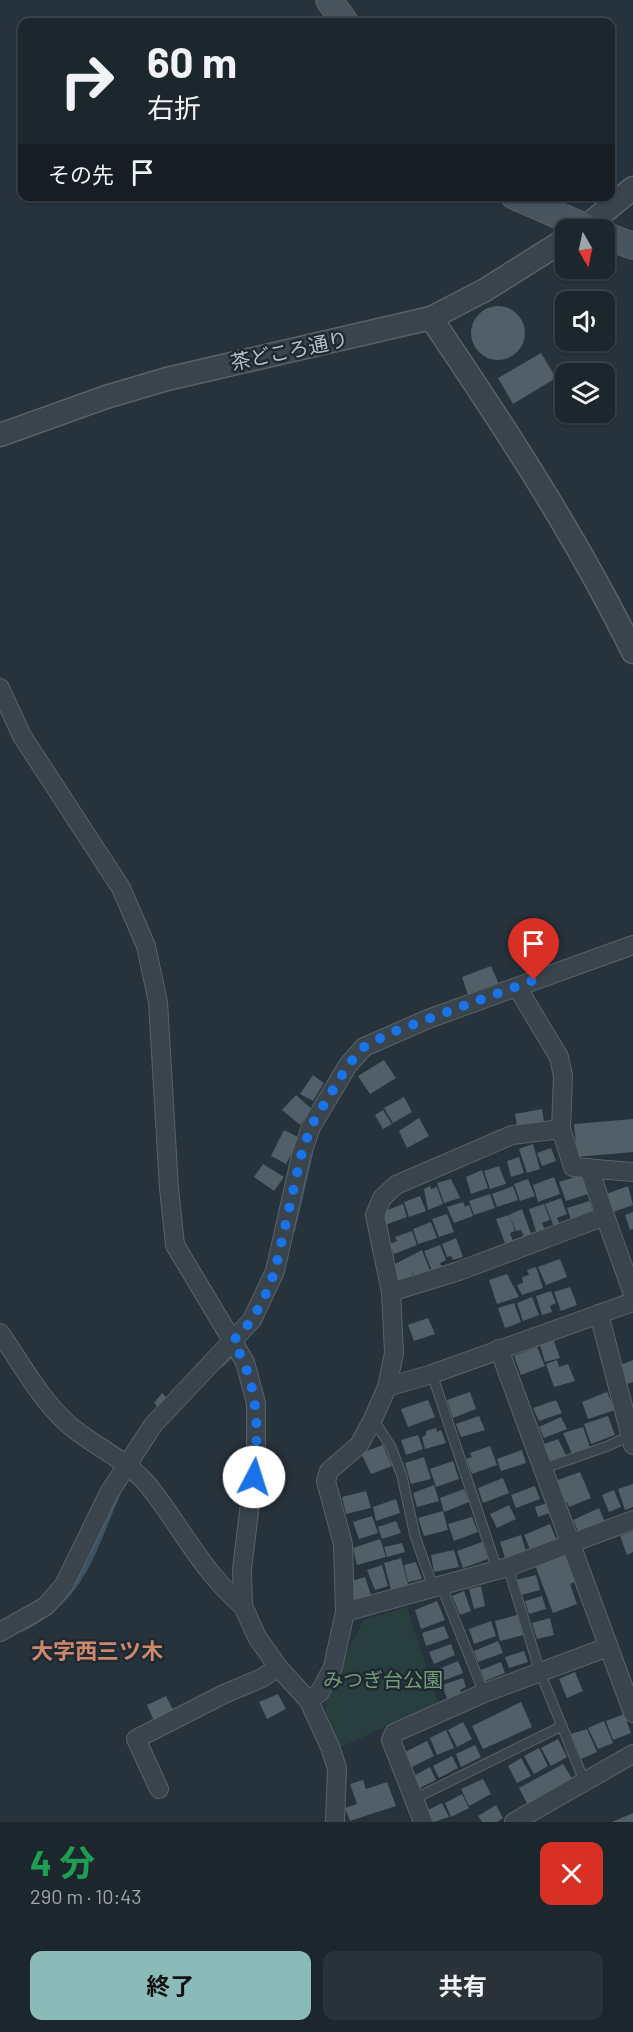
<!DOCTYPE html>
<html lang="ja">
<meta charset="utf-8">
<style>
:root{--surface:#1c262d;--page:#293239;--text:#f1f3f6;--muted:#a0a5aa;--line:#3a4349;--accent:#8bbbb9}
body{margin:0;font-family:Barlow,"Noto Sans JP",sans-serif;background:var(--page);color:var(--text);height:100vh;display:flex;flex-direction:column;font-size:22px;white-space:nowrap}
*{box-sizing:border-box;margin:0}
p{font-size:20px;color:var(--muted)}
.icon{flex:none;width:33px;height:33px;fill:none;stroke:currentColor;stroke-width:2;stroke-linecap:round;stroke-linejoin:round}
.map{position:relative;height:1822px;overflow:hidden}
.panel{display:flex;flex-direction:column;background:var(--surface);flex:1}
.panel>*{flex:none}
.banner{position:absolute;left:18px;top:18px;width:597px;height:183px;border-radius:12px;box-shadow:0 2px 4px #0004,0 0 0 2px var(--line);background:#1c262d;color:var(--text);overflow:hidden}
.needle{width:39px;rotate:171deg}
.tools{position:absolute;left:555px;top:219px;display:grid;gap:12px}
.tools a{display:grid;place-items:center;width:60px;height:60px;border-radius:12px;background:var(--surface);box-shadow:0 2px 4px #0004,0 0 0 2px var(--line);font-size:30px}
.pin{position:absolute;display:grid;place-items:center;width:51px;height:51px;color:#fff;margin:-62px -26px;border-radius:50% 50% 50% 0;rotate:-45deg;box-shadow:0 0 6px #0007}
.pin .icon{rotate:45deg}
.me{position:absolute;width:66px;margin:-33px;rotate:5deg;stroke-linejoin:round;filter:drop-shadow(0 0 4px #0008)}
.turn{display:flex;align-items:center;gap:21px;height:126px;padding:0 30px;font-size:27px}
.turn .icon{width:78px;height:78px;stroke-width:2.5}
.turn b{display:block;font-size:42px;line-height:51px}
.then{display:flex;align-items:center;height:57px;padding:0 30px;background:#0003;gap:12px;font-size:22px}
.round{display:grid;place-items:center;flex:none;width:63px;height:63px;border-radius:12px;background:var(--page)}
.summary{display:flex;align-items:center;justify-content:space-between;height:102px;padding:0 30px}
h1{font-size:36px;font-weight:700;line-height:45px;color:#1e9e55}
.primary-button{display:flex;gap:12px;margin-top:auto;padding:12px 30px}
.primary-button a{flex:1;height:69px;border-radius:12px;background:var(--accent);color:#111;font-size:24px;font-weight:700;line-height:69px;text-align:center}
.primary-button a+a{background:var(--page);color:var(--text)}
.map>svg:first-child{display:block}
</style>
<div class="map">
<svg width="633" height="1822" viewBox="0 0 633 1822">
<rect width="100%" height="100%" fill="#26323c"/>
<!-- green -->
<path fill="#293f3d" d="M407 1607 438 1703 339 1748 326 1730 325 1690 364 1620Z"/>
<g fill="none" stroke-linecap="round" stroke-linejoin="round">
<!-- stream -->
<g stroke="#3d5363" stroke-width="4.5">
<path d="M293 1230 311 1153"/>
<path d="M222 1365 235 1352"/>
<path d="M21 1630C84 1599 93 1551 119 1492"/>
</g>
</g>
<!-- building -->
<g fill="#515f69">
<circle cx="498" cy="333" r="27"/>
<path d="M541 353 556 378 513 404 498 378Z"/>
<path d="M491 966 500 987 469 998 462 977Z"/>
<path d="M384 1060 396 1078 370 1094 358 1076Z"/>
<path d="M313 1075 324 1083 313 1101 300 1094Z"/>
<path d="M296 1095 312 1109 300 1125 282 1110Z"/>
<path d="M404 1097 412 1112 393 1123 384 1108Z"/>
<path d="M542 1109 545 1127 518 1132 515 1114Z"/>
<path d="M383 1110 392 1124 383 1129 375 1115Z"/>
<path d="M419 1118 429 1136 407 1148 399 1131Z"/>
<path d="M633 1119V1152L577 1157 574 1124Z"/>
<path d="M284 1130 300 1138 286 1164 271 1156Z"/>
<path d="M533 1144 540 1169 527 1173 519 1149Z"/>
<path d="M551 1148 556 1161 542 1166 537 1153Z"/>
<path d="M519 1157 524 1173 511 1177 507 1161Z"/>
<path d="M263 1164 284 1177 274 1191 254 1177Z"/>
<path d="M499 1166 506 1184 490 1189 484 1171Z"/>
<path d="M482 1170 488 1188 471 1194 466 1177Z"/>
<path d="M582 1175 588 1194 566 1201 559 1182Z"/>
<path d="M554 1177 560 1194 538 1202 533 1185Z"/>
<path d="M451 1179 460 1198 444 1203 437 1183Z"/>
<path d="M528 1179 535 1196 520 1201 514 1184Z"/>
<path d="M430 1186 431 1189 437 1187 443 1204 428 1210 424 1189Z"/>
<path d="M513 1186 518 1200 497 1207 492 1194Z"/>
<path d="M628 1186 633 1205 613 1212 606 1194Z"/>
<path d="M490 1194 495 1208 474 1215 469 1201Z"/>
<path d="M420 1196 426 1211 409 1217 404 1202Z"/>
<path d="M561 1198 567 1214 557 1218 560 1225 554 1227 545 1204Z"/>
<path d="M589 1201 594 1214 572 1222 567 1208Z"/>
<path d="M463 1202 465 1207 469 1205 473 1216 454 1223 447 1207Z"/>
<path d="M403 1204 407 1217 385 1225 382 1212Z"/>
<path d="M544 1204 550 1220 542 1223 545 1231 537 1234 529 1209Z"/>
<path d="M522 1209 531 1234 524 1237 521 1230 516 1231 509 1215Z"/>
<path d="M633 1212V1229L630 1230 625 1215Z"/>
<path d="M447 1214 454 1232 439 1237 432 1219Z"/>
<path d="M509 1215 515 1231 510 1233 513 1241 505 1243 496 1219Z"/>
<path d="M431 1222 437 1238 418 1244 413 1229Z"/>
<path d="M412 1231 417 1245 394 1254 390 1244 397 1241 395 1237Z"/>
<path d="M456 1238 463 1257 453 1260 451 1256 447 1257 442 1244Z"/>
<path d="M440 1245 446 1260 440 1263 442 1267 432 1271 424 1251Z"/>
<path d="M422 1250 430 1271 415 1277 411 1270 414 1278 400 1284 393 1265Z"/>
<path d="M560 1259 567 1277 546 1285 538 1267Z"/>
<path d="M536 1267 543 1288 522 1295 517 1285 523 1283 522 1277 529 1275 527 1270Z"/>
<path d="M507 1274 519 1297 497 1304 489 1280Z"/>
<path d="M570 1287 577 1305 561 1311 554 1292Z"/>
<path d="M551 1291 556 1303 550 1306 552 1312 542 1315 536 1296Z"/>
<path d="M532 1297 539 1315 523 1321 517 1303Z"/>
<path d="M514 1303 521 1322 505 1328 498 1308Z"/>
<path d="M428 1318 435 1334 414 1341 408 1325Z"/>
<path d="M554 1341 560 1358 545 1362 540 1345Z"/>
<path d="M537 1347 545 1366 521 1375 514 1356Z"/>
<path d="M557 1360 559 1367 568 1364 575 1381 554 1387 546 1364Z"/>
<path d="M633 1360V1382L624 1385 618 1366Z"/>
<path d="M470 1392 476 1409 453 1418 447 1400Z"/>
<path d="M607 1392 615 1410 588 1419 582 1402Z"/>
<path d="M162 1393 168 1399 159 1408 154 1403Z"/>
<path d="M428 1400 435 1417 408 1427 401 1409Z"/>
<path d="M556 1400 562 1413 539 1421 533 1408Z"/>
<path d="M479 1416 485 1430 461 1437 456 1424Z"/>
<path d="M608 1416 615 1435 591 1444 584 1424Z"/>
<path d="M561 1417 567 1429 544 1438 539 1427Z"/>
<path d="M583 1427 590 1447 572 1454 563 1433Z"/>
<path d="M436 1428 437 1432 441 1430 446 1443 425 1449 422 1437 426 1435V1431Z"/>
<path d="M418 1435 423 1449 406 1455 401 1440Z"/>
<path d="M558 1439 566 1455 549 1461 541 1445Z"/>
<path d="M383 1445 392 1466 371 1474 361 1453Z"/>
<path d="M490 1446 497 1465 472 1474 466 1459 472 1457 470 1453Z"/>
<path d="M522 1450 526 1463 501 1471 497 1459Z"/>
<path d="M424 1457 431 1479 411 1484 405 1463Z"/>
<path d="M453 1461 459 1479 436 1487 430 1469Z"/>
<path d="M580 1472 591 1498 569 1507 567 1502 564 1503 555 1481Z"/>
<path d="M503 1478 509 1493 483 1503 478 1488Z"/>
<path d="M633 1484V1507L625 1510 618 1489Z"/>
<path d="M434 1485 439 1501 417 1507 413 1493Z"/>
<path d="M535 1486 540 1499 516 1508 511 1495Z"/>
<path d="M464 1489 469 1502 444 1512 440 1498Z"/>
<path d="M614 1490 621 1507 609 1512 602 1495Z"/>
<path d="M366 1491 371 1508 346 1514 342 1497Z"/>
<path d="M396 1499 400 1513 376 1521 373 1507Z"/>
<path d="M547 1503 550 1513 538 1517 535 1507Z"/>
<path d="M509 1505 516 1519 497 1528 490 1514Z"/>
<path d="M599 1508 605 1522 579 1533 573 1520Z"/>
<path d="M443 1511 448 1530 424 1536 418 1518Z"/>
<path d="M372 1516 378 1533 359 1539 353 1522Z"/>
<path d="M472 1517 478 1532 454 1541 448 1524Z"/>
<path d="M396 1521 401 1533 382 1539 378 1527Z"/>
<path d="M550 1524 558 1543 532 1554 524 1535Z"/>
<path d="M633 1531V1552L627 1555 620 1536Z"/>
<path d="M521 1535 526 1551 505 1558 500 1542Z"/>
<path d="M380 1539 386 1557 357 1565 353 1548Z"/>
<path d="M482 1542 488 1559 463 1568 457 1551Z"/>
<path d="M402 1543 405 1552 387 1557 384 1547Z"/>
<path d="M454 1550 459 1567 434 1572 431 1555Z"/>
<path d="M566 1554 575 1582 570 1584 577 1604 553 1613 535 1565Z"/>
<path d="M401 1558 408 1584 391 1590 384 1563Z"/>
<path d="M416 1562 422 1579 408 1582 404 1565Z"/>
<path d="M382 1565 388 1586 375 1590 367 1570Z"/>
<path d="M536 1575 540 1590 521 1595 516 1580Z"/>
<path d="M365 1577 371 1595 354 1600 349 1582Z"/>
<path d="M481 1586 485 1606 474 1609 469 1589Z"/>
<path d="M464 1591 471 1611 460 1615 452 1596Z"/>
<path d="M542 1596 546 1609 529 1614 525 1601Z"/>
<path d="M437 1601 445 1620 421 1629 415 1610Z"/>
<path d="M517 1615 523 1635 500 1641 495 1621Z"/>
<path d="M550 1618 554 1635 537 1639 532 1623Z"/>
<path d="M491 1621 496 1636 474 1644 469 1629Z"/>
<path d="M444 1626 449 1638 426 1646 422 1633Z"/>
<path d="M498 1641 503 1653 478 1662 474 1651Z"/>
<path d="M451 1644 455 1655 434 1664 429 1652Z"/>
<path d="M524 1651 528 1662 509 1668 505 1657Z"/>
<path d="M458 1661 463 1673 440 1682 436 1670Z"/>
<path d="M501 1662 505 1673 485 1681 481 1670Z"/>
<path d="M575 1672 583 1691 567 1698 559 1679Z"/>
<path d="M463 1678 466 1687 460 1690 462 1694 448 1701 442 1685Z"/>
<path d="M278 1694 286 1709 267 1719 259 1702Z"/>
<path d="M166 1696 175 1714 155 1723 147 1705Z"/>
<path d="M521 1702 532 1727 483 1749 472 1726Z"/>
<path d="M624 1714 631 1733 613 1740 606 1721Z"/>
<path d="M604 1721 613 1743 598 1749 588 1728Z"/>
<path d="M463 1722 472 1739 457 1747 448 1730Z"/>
<path d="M587 1729 597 1752 581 1759 571 1734Z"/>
<path d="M446 1730 454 1748 437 1755 430 1738Z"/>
<path d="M558 1739 567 1757 551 1766 541 1748Z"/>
<path d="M427 1741 434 1756 410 1768 403 1753Z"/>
<path d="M475 1745 481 1757 461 1767 456 1754Z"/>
<path d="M539 1748 548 1766 534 1774 524 1756Z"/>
<path d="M452 1756 458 1768 439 1778 433 1766Z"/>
<path d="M521 1758 531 1776 517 1783 508 1766Z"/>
<path d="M563 1764 573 1780 528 1805 519 1788Z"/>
<path d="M430 1767 436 1780 418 1789 412 1777Z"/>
<path d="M483 1779 491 1794 469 1806 461 1789Z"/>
<path d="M363 1780 366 1789 387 1782 396 1806 350 1821 345 1808 357 1804 350 1784Z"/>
<path d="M462 1794 469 1808 451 1817 445 1803Z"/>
<path d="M442 1803 449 1817 434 1822 428 1810Z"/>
<path d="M496 1805 503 1818 497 1822H482L478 1816Z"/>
<path d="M633 1813V1822H612Z"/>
</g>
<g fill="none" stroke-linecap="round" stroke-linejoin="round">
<!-- service casing -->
<g stroke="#58626a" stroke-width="11">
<g id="service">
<path d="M432 1374 497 1569"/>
<path d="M373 1419 391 1447 402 1476 415 1536 433 1587"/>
<path d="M542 1469 608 1446 629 1436"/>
<path d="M508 1567 540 1672 585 1783"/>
<path d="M441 1585 484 1693"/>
<path d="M414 1799 562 1726"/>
</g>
</g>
<!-- minor casing -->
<g stroke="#58626a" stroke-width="20">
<g id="minor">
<path d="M0 688 22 736 121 888 146 946 158 1002 169 1188 175 1245 245 1362 256 1403V1455L242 1569 243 1606 257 1637 278 1667 309 1701 330 1747 337 1768 335 1822"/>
<path d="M517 987 559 1057 563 1076 561 1129 573 1167 633 1172"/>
<path d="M589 1168 605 1216"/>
<path d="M391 1292 459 1271 605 1216 633 1294"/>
<path d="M599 1314 633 1445"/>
<path d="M0 1333C21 1363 40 1399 68 1424 93 1446 126 1459 148 1485 180 1525 203 1573 243 1606"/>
<path d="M499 1349 633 1713"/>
<path d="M387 1387 432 1374 633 1302"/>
<path d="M345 1612 508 1567 633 1520"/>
<path d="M0 1632 46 1606 64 1585 109 1493 153 1425 252 1320 275 1271 301 1156 311 1127 348 1065 364 1047 428 1019 633 945"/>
<path d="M309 1701 320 1692 333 1667 345 1612 343 1544 326 1481 329 1471 359 1445 373 1419 387 1387 394 1353 391 1292 375 1215 382 1198 396 1185 512 1135 561 1129"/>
<path d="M159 1789 136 1739 224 1694 262 1678 278 1667"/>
<path d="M423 1822 391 1740 394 1733 484 1693 608 1647"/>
<path d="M514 1822 633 1754"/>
</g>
</g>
<!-- tertiary casing -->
<g stroke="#58626a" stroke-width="25">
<g id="tertiary">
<path d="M582 230 633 188"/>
<path d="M431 318C504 426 575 534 633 652"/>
<path d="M0 435 106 397 167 379 431 318 485 290 566 239"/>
</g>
</g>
<!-- secondary casing -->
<g stroke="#58626a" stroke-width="28">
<g id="secondary">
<path d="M329 0 345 22"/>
<path d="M514 196 592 230"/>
<path d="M604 235 633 246"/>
</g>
</g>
<!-- service -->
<use href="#service" stroke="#3a444c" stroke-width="9"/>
<!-- minor -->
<use href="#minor" stroke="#3a444c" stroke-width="18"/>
<!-- tertiary -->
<use href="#tertiary" stroke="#3a444c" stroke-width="22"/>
<!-- secondary -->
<use href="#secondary" stroke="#48545e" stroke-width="26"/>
</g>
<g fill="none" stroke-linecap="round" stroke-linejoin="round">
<!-- route -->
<path stroke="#1a73e8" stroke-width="10" stroke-dasharray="0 18" d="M254 1477C259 1427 259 1385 233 1341L252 1320 265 1296 275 1271 301 1156 311 1126 348 1065 364 1047 390 1033 534 980"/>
</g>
<g text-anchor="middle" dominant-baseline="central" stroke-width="5" stroke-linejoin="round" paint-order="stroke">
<!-- street labels -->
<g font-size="20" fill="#b5bfc7" stroke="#1f2931">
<text transform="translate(289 350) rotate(-12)">茶どころ通り</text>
</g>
<!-- park labels -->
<g font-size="20" fill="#759b78" stroke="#1f2931">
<text x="383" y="1679">みつぎ台公園</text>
</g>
<!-- quarter labels -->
<g font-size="22" font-weight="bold" fill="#cc876c" stroke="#1f2931">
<text x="97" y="1650">大字西三ツ木</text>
</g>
</g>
</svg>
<div class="tools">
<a><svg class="needle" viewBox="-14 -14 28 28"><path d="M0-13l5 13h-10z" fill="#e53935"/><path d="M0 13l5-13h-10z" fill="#a0a5aa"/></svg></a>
<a><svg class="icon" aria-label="sound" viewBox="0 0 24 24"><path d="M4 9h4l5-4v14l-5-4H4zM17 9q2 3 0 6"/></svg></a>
<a><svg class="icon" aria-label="layers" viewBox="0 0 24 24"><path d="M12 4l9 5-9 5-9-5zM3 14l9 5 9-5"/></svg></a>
</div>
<div class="pin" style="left:534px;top:980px;background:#d93025"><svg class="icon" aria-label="arrive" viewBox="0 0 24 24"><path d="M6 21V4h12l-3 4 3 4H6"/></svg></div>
<svg class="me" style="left:254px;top:1477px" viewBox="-20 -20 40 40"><circle r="19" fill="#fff"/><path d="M0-13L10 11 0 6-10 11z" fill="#1a73e8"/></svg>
<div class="banner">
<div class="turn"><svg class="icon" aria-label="right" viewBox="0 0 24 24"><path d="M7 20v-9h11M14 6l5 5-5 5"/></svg><div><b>60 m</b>右折</div></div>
<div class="then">その先<svg class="icon" aria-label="arrive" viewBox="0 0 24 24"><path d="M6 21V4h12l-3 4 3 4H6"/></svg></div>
</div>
</div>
<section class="panel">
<div class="summary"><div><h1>4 分</h1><p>290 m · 10:43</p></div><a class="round" style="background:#d93025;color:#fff"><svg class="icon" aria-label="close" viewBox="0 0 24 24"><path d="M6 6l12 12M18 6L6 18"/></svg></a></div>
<div class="primary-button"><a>終了</a><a>共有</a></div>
</section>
